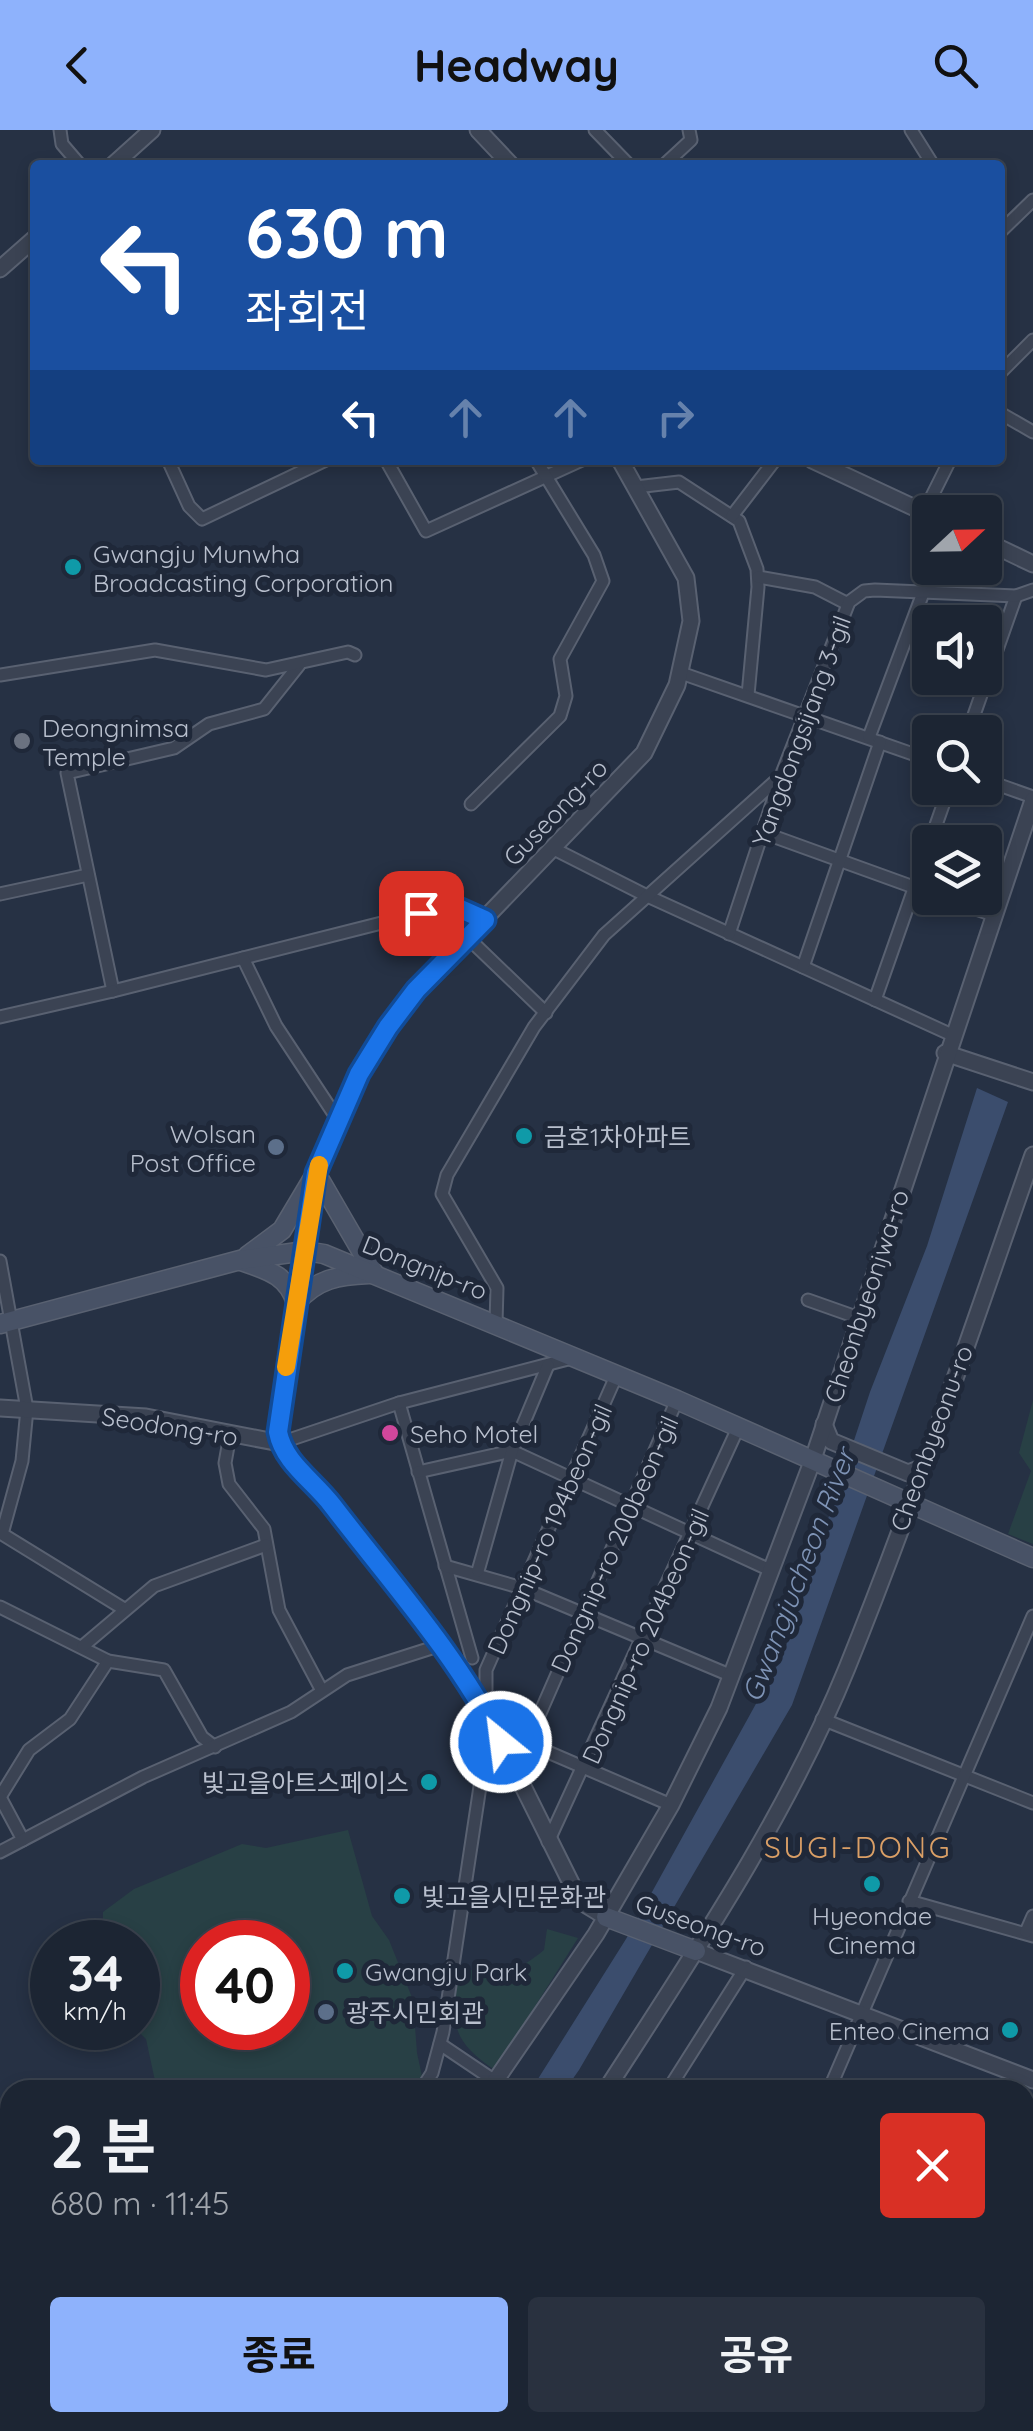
<!DOCTYPE html>
<html lang="ko">
<meta charset="utf-8">
<style>
:root{--surface:#1c2533;--page:#29313f;--text:#f1f3f6;--muted:#a0a5ac;--line:#3a424e;--accent:#8eb2fc}
body{margin:0;font-family:Quicksand,"Noto Sans KR",sans-serif;background:var(--page);color:var(--text);height:100vh;display:flex;flex-direction:column;font-size:38px;white-space:nowrap}
*{box-sizing:border-box;margin:0}
p{font-size:32px;color:var(--muted)}
.icon{flex:none;width:55px;height:55px;fill:none;stroke:currentColor;stroke-width:2;stroke-linecap:round;stroke-linejoin:round}
.map{position:relative;flex:1;overflow:hidden}
.details{position:absolute;left:0px;top:1950px;width:1035px;height:352px;display:flex;flex-direction:column;background:var(--surface);border-radius:30px 30px 0 0;box-shadow:0 5px 15px #0003,0 0 0 2px var(--line)}
.details>*{flex:none}
.guide{position:absolute;left:30px;top:30px;width:975px;height:305px;border-radius:10px;box-shadow:0 5px 15px #0003,0 0 0 2px var(--line);background:#1a4fa0;color:#fff;overflow:hidden}
.needle{width:65px;rotate:68deg}
.tools{position:absolute;left:912px;top:365px;display:grid;gap:20px}
.tools a{display:grid;place-items:center;width:90px;height:90px;border-radius:10px;background:var(--surface);box-shadow:0 5px 15px #0003,0 0 0 2px var(--line);font-size:50px}
.speed{position:absolute;left:30px;top:1790px;display:flex;gap:20px;font-size:50px;font-weight:700;text-align:center}
.speed>*{display:grid;place-content:center;width:130px;height:130px;border-radius:50%;background:var(--surface);box-shadow:0 5px 15px #0003,0 0 0 2px var(--line);line-height:1}
.speed small{font-size:25px;font-weight:400}
.speed .limit{border:15px solid #d22;background:#fff;color:#111}
.pin{position:absolute;display:grid;place-items:center;width:85px;height:85px;color:#fff;margin:-42px;border-radius:20px;box-shadow:0 5px 15px #0006}
.me{position:absolute;width:110px;margin:-55px;rotate:331deg;stroke-linejoin:round;filter:drop-shadow(0 0 8px #0008)}
.turn{display:flex;align-items:center;gap:35px;height:210px;padding:0 50px;font-size:45px}
.turn .icon{width:130px;height:130px;stroke-width:2.5}
.turn b{display:block;font-size:70px;line-height:85px}
.lanes{display:flex;align-items:center;height:95px;padding:0 50px;background:#0003;justify-content:center;gap:50px;direction:ltr}
.lanes .off{opacity:.35}
.round{display:grid;place-items:center;flex:none;width:105px;height:105px;border-radius:10px;background:var(--page)}
.summary{display:flex;align-items:center;justify-content:space-between;height:170px;padding:0 50px}
h1{font-size:60px;font-weight:700;line-height:75px}
.cta{display:flex;gap:20px;margin-top:auto;padding:20px 50px}
.cta a{flex:1;height:115px;border-radius:10px;background:var(--accent);color:#111;font-size:40px;font-weight:700;line-height:115px;text-align:center}
.cta a+a{background:var(--page);color:var(--text)}
header{display:flex;justify-content:space-between;align-items:center;height:130px;padding:0 50px;background:var(--accent);color:#111;font-size:45px;font-weight:700}
.map>svg:first-child{display:block}
</style>
<header><svg class="icon" aria-label="back" viewBox="0 0 24 24"><path d="M15 5l-7 7 7 7"/></svg>Headway<svg class="icon" aria-label="search" viewBox="0 0 24 24"><circle cx="10" cy="10" r="6"/><path d="M15 15l6 6"/></svg></header>
<div class="map">
<svg width="1033" height="2301" viewBox="0 0 1033 2301">
<rect width="100%" height="100%" fill="#263144"/>
<!-- green -->
<g fill="#284045" fill-rule="evenodd">
<path d="M1033 1270V1414L1008 1404 1031 1341 1019 1323Z"/>
<path d="M348 1700 372 1786 389 1810 413 1870 417 1923 425 1960H157L146 1909 135 1898 138 1812H103V1782L134 1759 242 1714 266 1718ZM202 1812H288V1898H202Z"/>
<path d="M547 1799 578 1808 495 1940C447 1908 452 1890 460 1837 496 1848 518 1842 544 1820Z"/>
</g>
<!-- water -->
<path fill="#3b4d6d" d="M977 958 1008 972 792 1575 579 1940 565 1960H531L626 1809 783 1525 870 1262 927 1116Z"/>
<g fill="none" stroke-linecap="round" stroke-linejoin="round">
<!-- minor casing -->
<g stroke="#596171" stroke-width="15">
<g id="minor">
<path d="M60 0 62 14 80 35"/>
<path d="M595 0 629 35"/>
<path d="M911 0 933 35"/>
<path d="M664 35 691 10 689 0"/>
<path d="M1000 102 1033 70"/>
<path d="M1000 243 1033 210"/>
<path d="M1000 283 1033 302"/>
<path d="M168 330 189 376 202 389 326 330"/>
<path d="M386 330 426 401 582 330"/>
<path d="M636 357 679 352 739 391 757 439 758 457 748 565"/>
<path d="M924 382 950 330"/>
<path d="M732 386 775 330"/>
<path d="M758 447 815 457 848 474"/>
<path d="M299 535 264 579 209 594 174 618 67 643 113 861 421 783 456 777 485 790"/>
<path d="M681 543 930 630"/>
<path d="M0 545 155 520 266 540 348 522 355 525"/>
<path d="M968 602 1016 466"/>
<path d="M869 607 923 463"/>
<path d="M985 650 1033 667"/>
<path d="M471 674 560 586 566 566 560 529 603 451 594 425 536 330"/>
<path d="M764 703 930 763"/>
<path d="M930 712 949 658"/>
<path d="M554 719 645 765 952 905"/>
<path d="M0 764 88 745"/>
<path d="M944 768 993 785"/>
<path d="M729 804 781 646 849 472 864 461 875 460 1016 466 1033 460"/>
<path d="M468 808 546 883"/>
<path d="M243 828 276 896 338 990"/>
<path d="M803 837 880 612"/>
<path d="M875 870 930 713"/>
<path d="M0 887 113 861"/>
<path d="M0 1131 27 1279 22 1331 2 1404 124 1479"/>
<path d="M808 1170 859 1188"/>
<path d="M496 1193 497 1158 442 1064 447 1045 534 897 604 805 781 646"/>
<path d="M399 1273 472 1528"/>
<path d="M230 1305 225 1333 229 1354 264 1399 279 1480 321 1559"/>
<path d="M280 1313 399 1273 572 1228"/>
<path d="M418 1342 512 1321 770 1440"/>
<path d="M445 1436 522 1458 732 1546"/>
<path d="M478 1441 512 1321 548 1235"/>
<path d="M0 1477 108 1531 164 1540 202 1607 215 1617"/>
<path d="M83 1516 154 1456 266 1415"/>
<path d="M493 1587 486 1563V1540L617 1244"/>
<path d="M822 1589 1033 1673"/>
<path d="M500 1609 527 1613 671 1675"/>
<path d="M527 1613 677 1270"/>
<path d="M0 1667 29 1620 70 1589 108 1531"/>
<path d="M0 1667 23 1710"/>
<path d="M548 1712 738 1298"/>
<path d="M0 1722 143 1647 291 1582 347 1545 441 1515"/>
<path d="M909 1771 1033 1806"/>
<path d="M1026 1802 1033 1786"/>
<path d="M440 1914 495 1951"/>
<path d="M421 1960 432 1943 443 1902 490 1590"/>
<path d="M668 1960 746 1837"/>
<path d="M829 1960 1033 1486"/>
<path d="M1025 2193 1033 2196"/>
<path d="M0 2201 10 2214"/>
<path d="M0 2259 10 2243"/>
<path d="M82 2292 98 2301"/>
<path d="M868 2292 879 2301"/>
<path d="M122 2301 128 2292"/>
<path d="M199 2301 204 2292"/>
<path d="M475 2301 481 2292"/>
<path d="M533 2301 538 2292"/>
<path d="M695 2301 698 2292"/>
</g>
</g>
<!-- tertiary casing -->
<g stroke="#596171" stroke-width="19">
<g id="tertiary">
<path d="M478 0 511 35"/>
<path d="M113 35 152 0"/>
<path d="M0 139 35 108"/>
<path d="M812 330 930 385"/>
<path d="M985 411 1033 434"/>
<path d="M945 923 1033 952"/>
<path d="M0 1278 146 1287 280 1313"/>
<path d="M824 1294 831 1311 908 1343 921 1338"/>
<path d="M606 1787 583 1773 574 1759 490 1590 458 1538 326 1367 288 1327 277 1302 316 1043 359 944 416 860 644 623 677 555 691 491 686 448 620 330"/>
<path d="M696 1821 1033 1950"/>
<path d="M489 1960 596 1804 671 1675 719 1578 812 1332 1033 670"/>
<path d="M606 1960C693 1825 786 1688 847 1538 915 1370 973 1196 1033 1025"/>
<path d="M1025 2115 1033 2092"/>
<path d="M282 2301 287 2292"/>
<path d="M384 2301 390 2292"/>
<path d="M965 2301 968 2292"/>
</g>
</g>
<!-- secondary casing -->
<g stroke="#596171" stroke-width="21">
<g id="secondary">
<path d="M316 1043 374 1143"/>
<path d="M247 1126 282 1100 316 1043"/>
<path d="M241 1131C267 1140 288 1145 296 1173"/>
<path d="M296 1173C316 1149 339 1145 369 1144"/>
<path d="M0 1194 240 1130 305 1121 324 1124 677 1270 1033 1428"/>
<path d="M606 1787 696 1821"/>
<path d="M0 2000 10 2005"/>
<path d="M634 2292 653 2301"/>
</g>
</g>
<!-- minor -->
<use href="#minor" stroke="#3b4353" stroke-width="11"/>
<!-- tertiary -->
<use href="#tertiary" stroke="#3b4353" stroke-width="15"/>
<!-- secondary -->
<use href="#secondary" stroke="#485266" stroke-width="18"/>
</g>
<g fill="none" stroke-linecap="round" stroke-linejoin="round">
<!-- route casing -->
<g stroke="#114b97" stroke-width="25">
<path id="route" d="M421 783 456 777 485 790 416 860 388 897 359 944 316 1043 278 1302C284 1333 313 1350 332 1375 391 1452 457 1525 501 1612"/>
</g>
<!-- route -->
<use href="#route" stroke="#1a73e8" stroke-width="18"/>
<!-- slow -->
<path stroke="#f59e0b" stroke-width="18" d="M286 1237 319 1035"/>
</g>
<!-- markers -->
<g fill="#0f9aa8" stroke="#1f2839" stroke-width="4">
<circle cx="73" cy="437" r="10"/>
<circle cx="524" cy="1006" r="10"/>
<circle cx="429" cy="1652" r="10"/>
<circle cx="872" cy="1754" r="10"/>
<circle cx="402" cy="1766" r="10"/>
<circle cx="345" cy="1841" r="10"/>
<circle cx="1010" cy="1900" r="10"/>
</g>
<circle fill="#6b7280" stroke="#1f2839" stroke-width="4" cx="22" cy="611" r="10"/>
<g fill="#5c6f8a" stroke="#1f2839" stroke-width="4">
<circle cx="276" cy="1017" r="10"/>
<circle cx="326" cy="1882" r="10"/>
</g>
<circle fill="#d1479c" stroke="#1f2839" stroke-width="4" cx="390" cy="1303" r="10"/>
<g text-anchor="middle" dominant-baseline="central" stroke-width="10" stroke-linejoin="round" paint-order="stroke">
<!-- poi labels -->
<g font-size="25" fill="#b8bfcd" stroke="#1f2839" text-anchor="start">
<text x="93" y="423">Gwangju Munwha<tspan x="93" dy="29">Broadcasting Corporation</tspan></text>
<text x="42" y="597">Deongnimsa<tspan x="42" dy="29">Temple</tspan></text>
<text x="256" y="1003" text-anchor="end">Wolsan<tspan x="256" dy="29">Post Office</tspan></text>
<text x="544" y="1006">금호1차아파트</text>
<text x="410" y="1303">Seho Motel</text>
<text x="409" y="1652" text-anchor="end">빛고을아트스페이스</text>
<text x="422" y="1766">빛고을시민문화관</text>
<text x="872" y="1785" text-anchor="middle">Hyeondae<tspan x="872" dy="29">Cinema</tspan></text>
<text x="365" y="1841">Gwangju Park</text>
<text x="346" y="1882">광주시민회관</text>
<text x="990" y="1900" text-anchor="end">Enteo Cinema</text>
</g>
<!-- street labels -->
<g font-size="25" fill="#b8bfcd" stroke="#1f2839">
<text transform="translate(801 601) rotate(-70)">Yangdongsijang 3-gil</text>
<text transform="translate(555 682) rotate(-46)">Guseong-ro</text>
<text transform="translate(425 1137) rotate(22)">Dongnip-ro</text>
<text transform="translate(866 1166) rotate(-72)">Cheonbyeonjwa-ro</text>
<text transform="translate(170 1296) rotate(9)">Seodong-ro</text>
<text transform="translate(931 1308) rotate(-70)">Cheonbyeonu-ro</text>
<text transform="translate(549 1399) rotate(-66)">Dongnip-ro 194beon-gil</text>
<text transform="translate(614 1414) rotate(-66)">Dongnip-ro 200beon-gil</text>
<text transform="translate(645 1506) rotate(-66)">Dongnip-ro 204beon-gil</text>
<text transform="translate(701 1795) rotate(20)">Guseong-ro</text>
</g>
<!-- water labels -->
<g font-size="28" font-style="italic" fill="#7e93b5" stroke="#1f2839">
<text transform="translate(798 1445) rotate(-69)">Gwangjucheon River</text>
</g>
<!-- quarter labels -->
<g font-size="30" letter-spacing="2.5" fill="#da9f66" stroke="#1f2839">
<text x="858" y="1717">SUGI-DONG</text>
</g>
</g>
</svg>
<div class="tools">
<a><svg class="needle" viewBox="-14 -14 28 28"><path d="M0-13l5 13h-10z" fill="#e53935"/><path d="M0 13l5-13h-10z" fill="#a0a5ac"/></svg></a>
<a><svg class="icon" aria-label="sound" viewBox="0 0 24 24"><path d="M4 9h4l5-4v14l-5-4H4zM17 9q2 3 0 6"/></svg></a>
<a><svg class="icon" aria-label="search" viewBox="0 0 24 24"><circle cx="10" cy="10" r="6"/><path d="M15 15l6 6"/></svg></a>
<a><svg class="icon" aria-label="layers" viewBox="0 0 24 24"><path d="M12 4l9 5-9 5-9-5zM3 14l9 5 9-5"/></svg></a>
</div>
<div class="speed"><div>34<small>km/h</small></div><div class="limit">40</div></div>
<div class="pin" style="left:421px;top:783px;background:#d93025"><svg class="icon" aria-label="arrive" viewBox="0 0 24 24"><path d="M6 21V4h12l-3 4 3 4H6"/></svg></div>
<svg class="me" style="left:501px;top:1612px" viewBox="-20 -20 40 40"><circle r="17" fill="#1a73e8" stroke="#fff" stroke-width="3"/><path d="M0-11L8 9 0 5-8 9z" fill="#fff"/></svg>
<div class="guide">
<div class="turn"><svg class="icon" aria-label="left" viewBox="0 0 24 24"><path d="M17 20v-9H6M10 6l-5 5 5 5"/></svg><div><b>630 m</b>좌회전</div></div>
<div class="lanes"><svg class="icon" aria-label="left" viewBox="0 0 24 24"><path d="M17 20v-9H6M10 6l-5 5 5 5"/></svg><svg class="icon off" aria-label="ahead" viewBox="0 0 24 24"><path d="M12 20V5M6 11l6-6 6 6"/></svg><svg class="icon off" aria-label="ahead" viewBox="0 0 24 24"><path d="M12 20V5M6 11l6-6 6 6"/></svg><svg class="icon off" aria-label="right" viewBox="0 0 24 24"><path d="M7 20v-9h11M14 6l5 5-5 5"/></svg></div>
</div>
<section class="details">
<div class="summary"><div><h1>2 분</h1><p>680 m · 11:45</p></div><a class="round" style="background:#d93025;color:#fff"><svg class="icon" aria-label="close" viewBox="0 0 24 24"><path d="M6 6l12 12M18 6L6 18"/></svg></a></div>
<div class="cta"><a>종료</a><a>공유</a></div>
</section>
</div>
